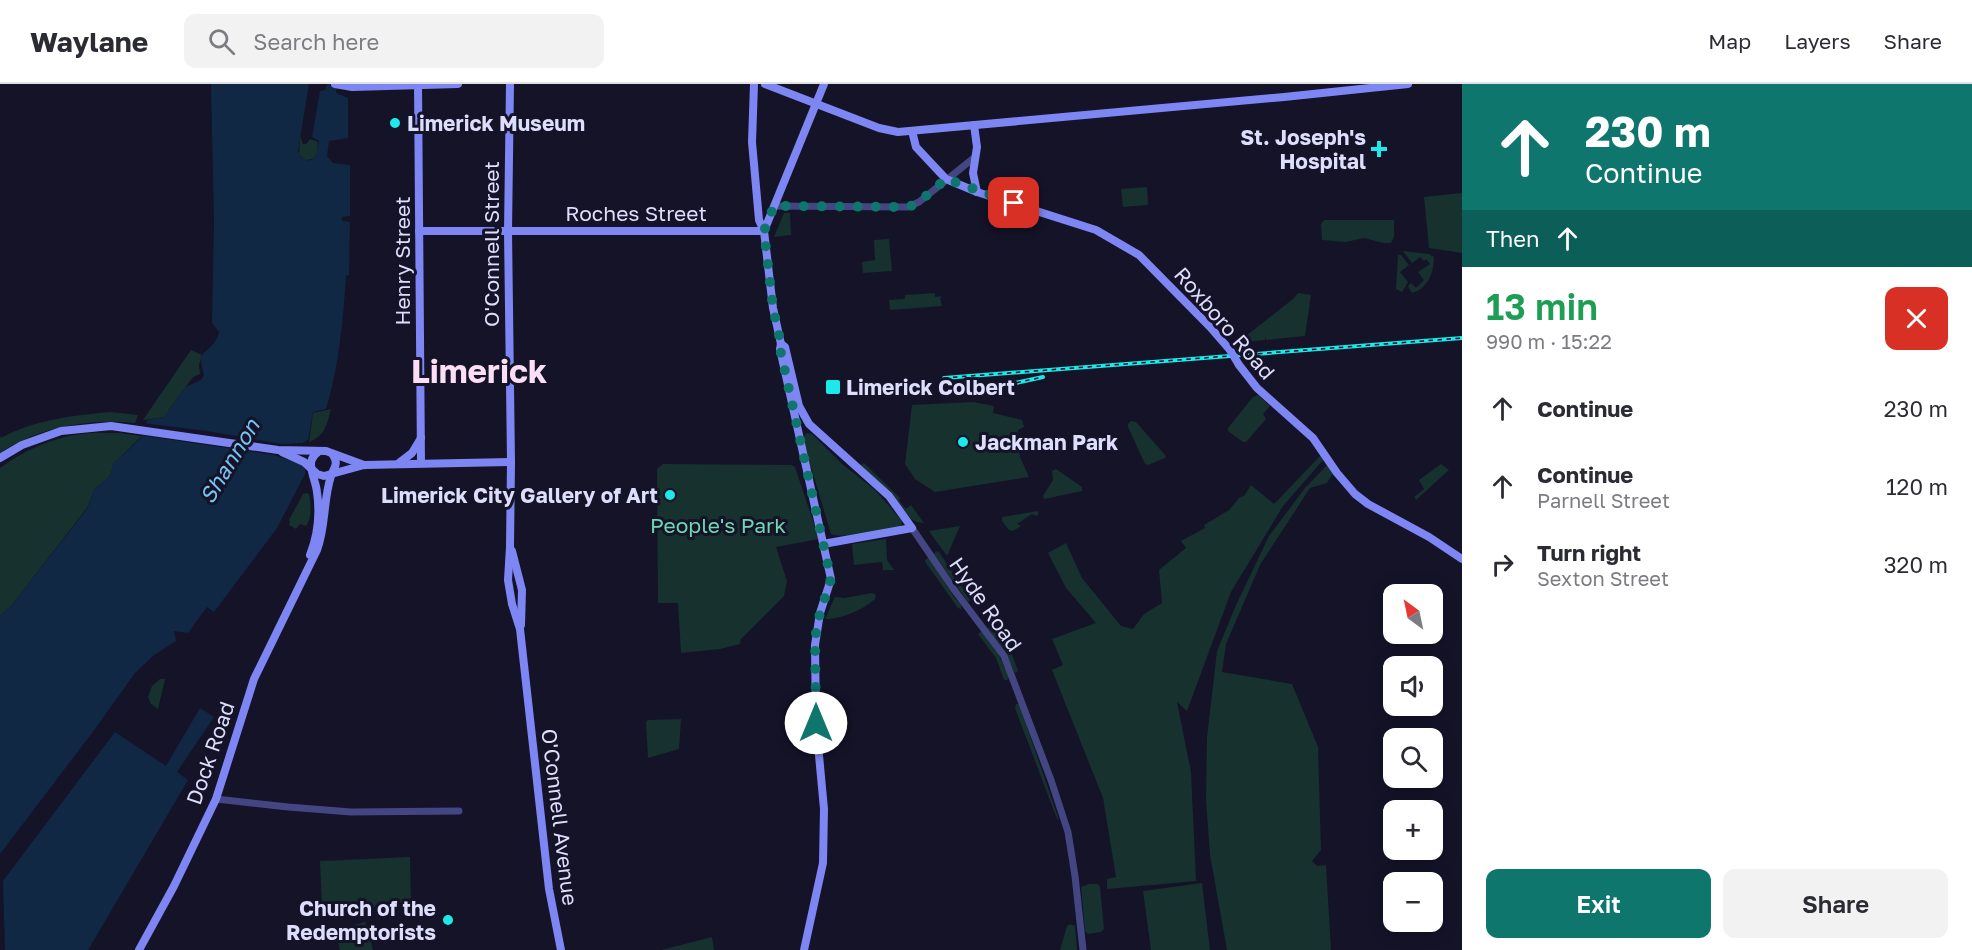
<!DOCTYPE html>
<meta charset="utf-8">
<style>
:root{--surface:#fff;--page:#f2f2f3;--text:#2b2b33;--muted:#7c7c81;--line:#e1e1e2;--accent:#0f766e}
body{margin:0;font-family:"Golos Text",sans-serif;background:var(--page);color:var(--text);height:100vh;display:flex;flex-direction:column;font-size:22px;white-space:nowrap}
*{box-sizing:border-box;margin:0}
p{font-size:20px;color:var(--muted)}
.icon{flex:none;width:33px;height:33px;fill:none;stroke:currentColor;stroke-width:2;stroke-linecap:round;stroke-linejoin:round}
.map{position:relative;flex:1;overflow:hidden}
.side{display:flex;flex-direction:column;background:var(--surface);width:510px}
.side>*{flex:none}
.guide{background:#0f766e;color:#fff;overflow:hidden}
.needle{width:39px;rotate:327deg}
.fabs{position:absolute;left:1383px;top:500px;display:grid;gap:12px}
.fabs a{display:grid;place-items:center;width:60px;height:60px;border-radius:12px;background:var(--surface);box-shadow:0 3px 15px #0003;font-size:30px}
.pin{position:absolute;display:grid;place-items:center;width:51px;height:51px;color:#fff;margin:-26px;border-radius:12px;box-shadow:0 3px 9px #0006}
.me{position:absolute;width:66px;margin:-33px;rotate:0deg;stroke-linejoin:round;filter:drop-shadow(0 0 4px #0008)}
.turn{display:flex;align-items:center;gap:21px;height:126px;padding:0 24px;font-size:27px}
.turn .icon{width:78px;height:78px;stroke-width:2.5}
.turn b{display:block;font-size:42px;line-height:51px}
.then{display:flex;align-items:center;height:57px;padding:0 24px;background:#0003;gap:12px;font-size:22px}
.round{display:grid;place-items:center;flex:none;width:63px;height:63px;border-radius:12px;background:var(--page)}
.headline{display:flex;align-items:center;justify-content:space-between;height:102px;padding:0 24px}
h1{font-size:36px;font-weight:600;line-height:45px;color:#1e9e55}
.button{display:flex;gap:12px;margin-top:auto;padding:12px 24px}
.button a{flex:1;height:69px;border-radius:12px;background:var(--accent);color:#fff;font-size:24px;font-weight:600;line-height:69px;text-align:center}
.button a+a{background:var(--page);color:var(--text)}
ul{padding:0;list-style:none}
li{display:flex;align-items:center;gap:18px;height:78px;padding:0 24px}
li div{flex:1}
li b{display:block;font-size:22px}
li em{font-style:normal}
header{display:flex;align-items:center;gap:36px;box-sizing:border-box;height:84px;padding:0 30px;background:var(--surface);border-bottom:2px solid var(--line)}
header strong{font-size:28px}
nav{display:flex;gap:33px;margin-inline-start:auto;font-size:21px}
.search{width:420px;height:54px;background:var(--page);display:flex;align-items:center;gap:15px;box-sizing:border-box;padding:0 21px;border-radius:12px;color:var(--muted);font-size:22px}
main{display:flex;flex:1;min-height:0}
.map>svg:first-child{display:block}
</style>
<header>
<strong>Waylane</strong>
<div class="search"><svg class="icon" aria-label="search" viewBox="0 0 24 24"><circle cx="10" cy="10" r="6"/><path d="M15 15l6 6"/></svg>Search here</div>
<nav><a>Map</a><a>Layers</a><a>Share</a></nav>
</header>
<main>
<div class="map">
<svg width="1462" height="866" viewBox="0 0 1462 866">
<rect width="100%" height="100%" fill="#141328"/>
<!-- green -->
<g fill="#16312e">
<path d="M300 52 303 60H306L310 55 318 58 317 71 313 75 306 76 299 71Z"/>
<path d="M1147 103 1148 121 1123 123 1121 105Z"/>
<path d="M1462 109V169L1429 164 1424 113Z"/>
<path d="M784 129H790L791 151 774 153Z"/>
<path d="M1324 136H1394V153L1391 159H1383L1364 154 1346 158 1322 156 1321 140Z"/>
<path d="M889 155 892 187 863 189 862 178 875 176 874 156Z"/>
<path d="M1403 167 1429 170 1434 173C1434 188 1428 205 1412 209L1408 202 1411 199 1416 204 1424 196 1418 188 1430 180 1426 175 1424 177 1420 173 1412 179Z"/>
<path d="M1398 171H1401L1409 181 1400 188 1408 198 1402 208 1396 205Z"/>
<path d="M935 209V213L942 212 940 214 942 222 890 226 889 216 905 215V211Z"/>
<path d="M1298 209 1311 211 1305 252 1266 256 1265 252V256L1237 259 1293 215Z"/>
<path d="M191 266 202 271 199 281 200 290 193 293 164 333 143 336Z"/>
<path d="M1258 311 1270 322 1263 330 1266 335 1246 358H1243L1228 347V344L1253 313Z"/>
<path d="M973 318 994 322 993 329 1022 336 1024 343 1018 346 1020 373 1029 393 935 408 915 395 905 380 912 321Z"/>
<path d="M331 325C327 340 325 352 309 358L313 329Z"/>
<path d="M111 328 138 331 135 339C91 334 37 343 0 369V351L1 354C33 336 75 331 111 328Z"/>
<path d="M1131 337 1136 338 1166 372 1165 374 1148 381 1145 380 1128 343V340Z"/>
<path d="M119 349 142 352 114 379 110 392 94 406 87 424 12 521 0 532V384C24 366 52 354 81 350 93 348 107 349 119 349Z"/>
<path d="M806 349 812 350 842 380 875 406 902 437 901 442C888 446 842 455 831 450L811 383 806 384 802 356Z"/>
<path d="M1321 371 1324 375 1283 422 1231 508 1187 627 1177 618 1191 688 1196 797 1107 805V795L1116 793 1103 714 1052 586 1063 581 1052 555 1096 539 1066 504 1048 469 1066 459 1082 494 1121 542 1133 545 1144 530 1162 519 1159 486 1186 464 1181 457 1205 444 1204 441 1229 426 1240 413 1244 412 1251 401 1274 420Z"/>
<path d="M864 379 900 414 899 417 906 425 911 421 924 439 917 438 911 435 890 410 860 382Z"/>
<path d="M663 380 791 381 795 383 819 455 776 463 787 497 784 512 741 555 740 560 720 565 681 569 678 519H658L657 385Z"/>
<path d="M1441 380 1449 386 1416 416 1414 413 1424 405 1419 396Z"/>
<path d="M1327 381 1333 389 1327 399 1310 404 1260 481 1226 560 1222 588 1292 600 1318 663 1321 766 1312 777 1317 782 1326 781 1331 866H1227L1210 771 1206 716 1207 653 1217 567 1236 521 1269 452 1305 404Z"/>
<path d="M1056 385 1082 403V407L1044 415 1043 412 1053 396 1052 387Z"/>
<path d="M306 409 309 410C311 420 312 434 306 442L300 440 296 445 289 441 290 438 289 436 303 410Z"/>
<path d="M1038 427V431L1036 432 1032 430 1017 440 1021 442 1013 447 1009 446 1002 437V433Z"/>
<path d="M960 442 947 472 929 447Z"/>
<path d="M886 455 887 476 894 486H883L882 478 854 481 852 460Z"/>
<path d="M936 467 939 468 969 513 970 516 968 518 934 470Z"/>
<path d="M929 473 954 513 961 521V525L958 524 926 479 925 476Z"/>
<path d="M872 509 876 511 875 515C864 525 840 536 825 535L835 513 844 514Z"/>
<path d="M991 539 1010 565 1018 587 1015 589 1005 569 988 545Z"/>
<path d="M982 547 998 569 1009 593 1007 596H1004L996 574 978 550Z"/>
<path d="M160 595H165L158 625 151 620 148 613 152 602Z"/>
<path d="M1016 620H1019L1059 736 1057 735 1015 624Z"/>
<path d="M681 635 679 665 648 674 646 638 648 636Z"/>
<path d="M410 773 411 822 322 825 320 777Z"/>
<path d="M1202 799 1210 866H1151L1143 807Z"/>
<path d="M1089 800H1098L1100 803 1104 845 1101 848 1088 850 1085 847 1081 803Z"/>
<path d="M365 838 373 866H340L335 847Z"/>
<path d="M1070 840 1075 842 1077 866H1060L1067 842Z"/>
<path d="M712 853 714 866H661Z"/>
</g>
<!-- water -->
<g fill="#102843">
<path d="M211 0H309L298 67 301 73C315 83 317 69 319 57L312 53 320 7 325 6 327 0H337L336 9 348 14V54L329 57 327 72 333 79 350 81V132L342 133V137L350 138 349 191 346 192C343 237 339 282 326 325L313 328 308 356 302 359 297 379 303 382 306 388 277 444 214 528 207 523 188 549 174 547 176 557 153 572 135 589 95 645 0 770V532L12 521 87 425 94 406 110 392 114 379 141 354 147 336 164 333 186 303 201 296 204 291C203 286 201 281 201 276 201 266 216 264 219 248L212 239 214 137Z"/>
<path d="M200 624 214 633 177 688 188 696 88 866H5L3 797 115 648 166 682Z"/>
</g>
<!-- pier -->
<path fill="#141328" d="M143 339 207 347 281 360 302 359 297 379 274 371 139 351Z"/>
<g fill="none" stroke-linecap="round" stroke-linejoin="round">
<!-- tertiary -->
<g stroke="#434682" stroke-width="7">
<path d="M774 122 908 123 919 118 975 73"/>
<path d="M912 444 955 507 1004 572 1051 696 1068 748 1075 792 1083 866"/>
<path d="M216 715 288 723 351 728 459 727"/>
</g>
<!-- secondary -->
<g stroke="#7d86f2" stroke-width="8">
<path d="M335 0 352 3 458 0"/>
<path d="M418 0 421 379"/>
<path d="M510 0 508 147 511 378 510 463 508 496 512 520 520 545 549 805 561 866"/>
<path d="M754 0 752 58 759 136 764 147 773 224 781 260 780 265 831 495 820 529 815 561 816 639 824 725 823 779 804 866"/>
<path d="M765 0 879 44 898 48 1284 13 1408 0"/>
<path d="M974 41 977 63 973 89 977 108"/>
<path d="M912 47 916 63 946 95 977 108 1096 146 1139 171 1210 243 1230 266"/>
<path d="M419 147H764"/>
<path d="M764 147 824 0"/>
<path d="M781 260 785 263 799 322 809 340 889 412 912 444 823 460"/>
<path d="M1239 281 1257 304 1313 354 1337 389 1355 410 1368 420 1429 453 1462 475"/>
<path d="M282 368 304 378 317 390 324 392 364 381 511 378"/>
<path d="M0 374 22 361 61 347 111 342 278 366 326 367 364 381"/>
<path d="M399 379 412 369 421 354"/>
<path d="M512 467 522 506 521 541"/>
<path d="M310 471C318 451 320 429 317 408 316 399 311 389 311 380 311 374 314 371 318 368"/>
<path d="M139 866 174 802 216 715 254 595 317 466C326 443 323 416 331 392 334 383 339 380 333 371"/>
</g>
<!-- rail casing -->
<g stroke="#1ce9e9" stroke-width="4">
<g id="rail">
<path d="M944 294 1462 254"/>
<path d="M945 307 1006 301 1043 293"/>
</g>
</g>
<!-- rail -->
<use href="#rail" stroke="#141328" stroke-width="1.5" stroke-dasharray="4.5" stroke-linecap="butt"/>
<!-- secondary-bridge -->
<path stroke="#7d86f2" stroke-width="8" d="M1230 266 1239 281"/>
</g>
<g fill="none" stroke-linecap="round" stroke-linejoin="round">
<!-- route -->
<path stroke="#0f766e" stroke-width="10" stroke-dasharray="0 18" d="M816 639 815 554 820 529 831 495 780 265 781 260 773 224 764 147 774 122 909 123 919 118 946 95 1014 119"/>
</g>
<!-- markers -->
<g fill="#1ce9e9" stroke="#141328" stroke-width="2">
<circle cx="395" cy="39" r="6"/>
<path d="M1376 56h6v6h6v6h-6v6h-6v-6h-6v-6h6z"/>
<rect x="825" y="295" width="16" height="16" rx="3"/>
<circle cx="963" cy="358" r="6"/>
<circle cx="670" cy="411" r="6"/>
<circle cx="448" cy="836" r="6"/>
</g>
<g text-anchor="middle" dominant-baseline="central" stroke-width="6" stroke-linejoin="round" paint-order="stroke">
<!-- poi labels -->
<g font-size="21" font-weight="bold" fill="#ddddfc" stroke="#141328" text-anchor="start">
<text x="407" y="39">Limerick Museum</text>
<text x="1366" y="53" text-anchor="end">St. Joseph's<tspan x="1366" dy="24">Hospital</tspan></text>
<text x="846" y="303">Limerick Colbert</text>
<text x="975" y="358">Jackman Park</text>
<text x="658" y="411" text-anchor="end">Limerick City Gallery of Art</text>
<text x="436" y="824" text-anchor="end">Church of the<tspan x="436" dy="24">Redemptorists</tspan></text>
</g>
<!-- street labels -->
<g font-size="21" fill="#ddddfc" stroke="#141328">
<text x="636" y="129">Roches Street</text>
<text transform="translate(491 160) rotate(-90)">O'Connell Street</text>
<text transform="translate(402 177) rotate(-90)">Henry Street</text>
<text transform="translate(1225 239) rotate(49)">Roxboro Road</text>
<text transform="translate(986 520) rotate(55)">Hyde Road</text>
<text transform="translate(210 669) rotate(-71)">Dock Road</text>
<text transform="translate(560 733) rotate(83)">O'Connell Avenue</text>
</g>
<!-- park labels -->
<g font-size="21" fill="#6fd6b2" stroke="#141328">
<text x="718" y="441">People's Park</text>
</g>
<!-- water labels -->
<g font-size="22" font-style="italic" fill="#75c4f2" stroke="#141328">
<text transform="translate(229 377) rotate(-59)">Shannon</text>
</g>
<!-- town labels -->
<g font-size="33" font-weight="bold" fill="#fcdff4" stroke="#141328">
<text x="479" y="286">Limerick</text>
</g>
</g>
</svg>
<div class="fabs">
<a><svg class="needle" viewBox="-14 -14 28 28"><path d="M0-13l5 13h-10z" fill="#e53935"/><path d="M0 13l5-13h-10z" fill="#7c7c81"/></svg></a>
<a><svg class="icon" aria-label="sound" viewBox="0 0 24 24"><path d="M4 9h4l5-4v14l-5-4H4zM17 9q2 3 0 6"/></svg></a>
<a><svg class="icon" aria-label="search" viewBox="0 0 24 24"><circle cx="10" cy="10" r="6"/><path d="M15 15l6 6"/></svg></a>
<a>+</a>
<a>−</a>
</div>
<div class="pin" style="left:1014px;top:119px;background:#d93025"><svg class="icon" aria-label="arrive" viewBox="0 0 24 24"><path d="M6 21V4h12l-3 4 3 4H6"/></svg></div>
<svg class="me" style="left:816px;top:639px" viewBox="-20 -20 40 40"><circle r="19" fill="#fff"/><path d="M0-13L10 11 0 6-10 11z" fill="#0f766e"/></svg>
</div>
<section class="side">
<div class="guide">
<div class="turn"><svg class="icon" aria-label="ahead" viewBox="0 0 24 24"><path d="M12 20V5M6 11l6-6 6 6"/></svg><div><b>230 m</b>Continue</div></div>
<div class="then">Then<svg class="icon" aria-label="ahead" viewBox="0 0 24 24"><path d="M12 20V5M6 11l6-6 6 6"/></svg></div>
</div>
<div class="headline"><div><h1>13 min</h1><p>990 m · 15:22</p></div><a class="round" style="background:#d93025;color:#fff"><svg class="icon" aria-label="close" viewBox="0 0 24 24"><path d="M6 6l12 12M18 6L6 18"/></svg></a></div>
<ul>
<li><svg class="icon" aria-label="ahead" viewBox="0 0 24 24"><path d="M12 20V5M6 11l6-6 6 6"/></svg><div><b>Continue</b></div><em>230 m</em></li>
<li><svg class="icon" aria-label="ahead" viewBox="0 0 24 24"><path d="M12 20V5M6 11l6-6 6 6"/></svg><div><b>Continue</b><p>Parnell Street</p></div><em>120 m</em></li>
<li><svg class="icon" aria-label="right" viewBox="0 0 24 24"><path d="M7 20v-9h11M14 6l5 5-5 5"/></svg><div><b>Turn right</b><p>Sexton Street</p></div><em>320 m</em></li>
</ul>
<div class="button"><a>Exit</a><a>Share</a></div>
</section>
</main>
